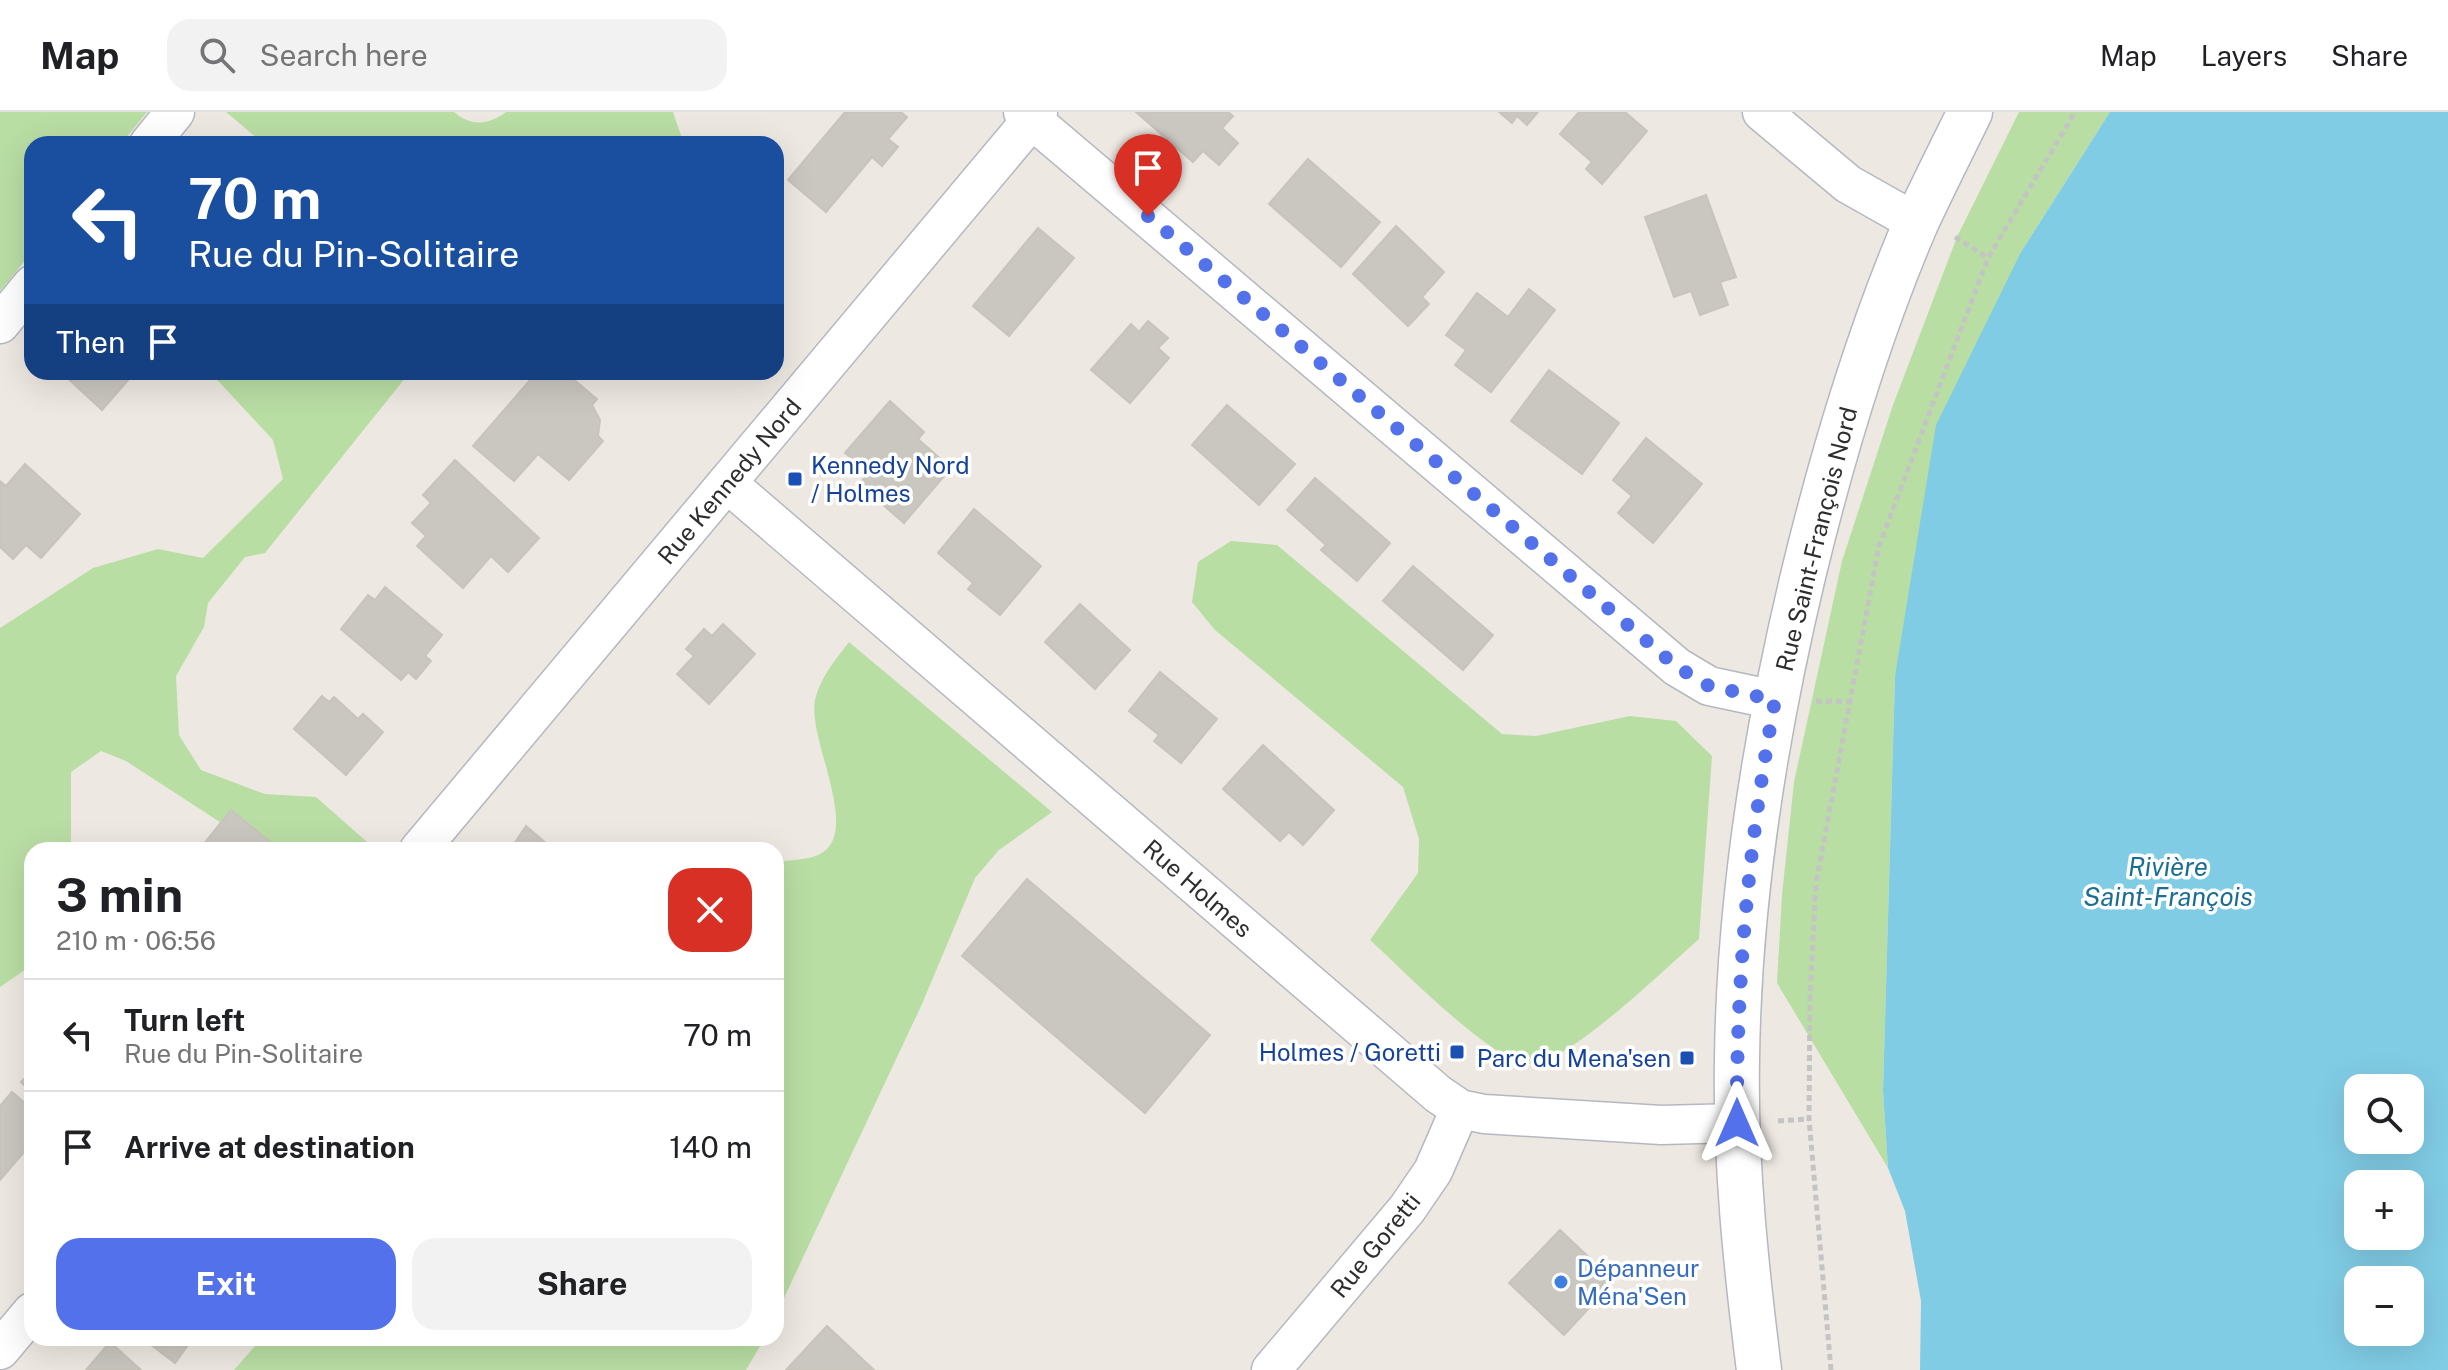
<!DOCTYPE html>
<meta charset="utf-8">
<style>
:root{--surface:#fff;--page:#f2f2f2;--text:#202124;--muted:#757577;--line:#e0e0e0;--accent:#5371ea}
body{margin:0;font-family:"Public Sans",sans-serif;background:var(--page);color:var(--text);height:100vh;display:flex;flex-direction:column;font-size:30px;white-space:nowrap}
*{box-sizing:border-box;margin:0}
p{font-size:26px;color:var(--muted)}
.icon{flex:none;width:44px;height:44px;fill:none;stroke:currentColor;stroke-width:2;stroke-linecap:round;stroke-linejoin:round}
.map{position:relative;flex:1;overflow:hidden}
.details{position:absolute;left:24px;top:730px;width:760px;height:504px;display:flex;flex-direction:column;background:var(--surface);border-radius:24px;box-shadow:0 8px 32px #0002}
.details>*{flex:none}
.guide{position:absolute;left:24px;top:24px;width:760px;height:244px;border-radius:24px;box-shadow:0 8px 32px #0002;background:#1a4fa0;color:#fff;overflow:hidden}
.buttons{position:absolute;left:2344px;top:962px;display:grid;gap:16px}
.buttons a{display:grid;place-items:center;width:80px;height:80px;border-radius:16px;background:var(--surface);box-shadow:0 8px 32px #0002;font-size:40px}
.pin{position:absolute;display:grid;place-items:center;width:68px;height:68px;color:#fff;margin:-82px -34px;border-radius:50% 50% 50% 0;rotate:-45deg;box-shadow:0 0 8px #0007}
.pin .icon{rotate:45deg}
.me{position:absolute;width:88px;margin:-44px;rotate:0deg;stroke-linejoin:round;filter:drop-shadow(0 0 6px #0008)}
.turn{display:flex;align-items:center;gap:28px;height:168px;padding:0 32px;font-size:36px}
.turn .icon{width:104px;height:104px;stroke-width:2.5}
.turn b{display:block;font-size:56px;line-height:68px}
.then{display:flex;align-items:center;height:76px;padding:0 32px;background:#0003;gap:16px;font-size:30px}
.round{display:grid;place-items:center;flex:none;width:84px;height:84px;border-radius:24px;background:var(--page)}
.summary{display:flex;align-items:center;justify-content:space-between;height:136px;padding:0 32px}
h1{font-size:48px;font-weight:700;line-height:60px}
.action{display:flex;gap:16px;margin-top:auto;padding:16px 32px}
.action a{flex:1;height:92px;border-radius:24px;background:var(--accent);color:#fff;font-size:32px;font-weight:700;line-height:92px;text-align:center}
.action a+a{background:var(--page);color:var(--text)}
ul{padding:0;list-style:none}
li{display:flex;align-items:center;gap:24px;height:112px;padding:0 32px;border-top:2px solid var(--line)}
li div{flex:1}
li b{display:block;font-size:30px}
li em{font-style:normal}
header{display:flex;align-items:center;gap:48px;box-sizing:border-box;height:112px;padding:0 40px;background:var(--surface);border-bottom:2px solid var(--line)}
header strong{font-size:38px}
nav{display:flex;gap:44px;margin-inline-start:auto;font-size:28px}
.search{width:560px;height:72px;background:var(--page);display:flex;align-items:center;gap:20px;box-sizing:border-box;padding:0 28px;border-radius:24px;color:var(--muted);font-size:30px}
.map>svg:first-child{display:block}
</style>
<header>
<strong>Map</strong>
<div class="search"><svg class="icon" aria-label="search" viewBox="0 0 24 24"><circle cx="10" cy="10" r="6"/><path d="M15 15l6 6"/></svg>Search here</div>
<nav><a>Map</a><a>Layers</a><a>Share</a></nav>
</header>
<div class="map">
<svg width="2448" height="1258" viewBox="0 0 2448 1258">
<rect width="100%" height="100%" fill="#eee8e2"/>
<!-- green -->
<g fill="#b9dea4">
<path d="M0 0H147L121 32H32V140L0 179Z"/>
<path d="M226 0H454C472 15 488 13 506 0H673L684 32H264Z"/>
<path d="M2019 0H2110L2021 140 1895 564 1883 979 1888 1056 1777 871 1782 783 1794 670 1842 449 1893 293 1957 125Z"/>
<path d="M210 260H410L265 441 245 445 208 491 204 515 176 564 179 623 201 658 265 682 316 685 374 736 263 738 126 649 101 639 71 660V738H32V853L0 875V516L93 456 158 437 203 446 283 367 273 328Z"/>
<path d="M1231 429 1277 433 1502 622 1536 624 1630 604 1676 609 1712 644 1699 827C1668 854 1564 956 1528 952 1490 948 1402 857 1370 828L1418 761 1419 727 1403 675 1215 518 1192 490 1198 450Z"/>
<path d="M849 530 1052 700 999 738 975 766 922 892 776 1203V750C789 748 806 748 818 743 864 723 807 628 815 588 820 566 835 548 849 530Z"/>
<path d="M262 1226H765L746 1258H234Z"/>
</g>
<!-- water -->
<path fill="#80cce5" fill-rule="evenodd" d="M2110 0H2448V1258H1920L1921 1189 1905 1099 1888 1056 1883 979 1895 564 1936 313 2021 140ZM2358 976H2410V1028H2358ZM2358 1072H2410V1124H2358ZM2358 1168H2410V1220H2358Z"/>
<!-- building -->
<g fill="#cac6c0" stroke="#c9c4bb" stroke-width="2">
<path d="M845 0H901L907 5 888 27 898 35 882 54 872 45 826 100 788 68Z"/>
<path d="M1136 0H1228L1233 4 1222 16 1238 31 1219 53 1203 39 1193 50Z"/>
<path d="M1499 0H1538L1527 13 1517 4 1512 11Z"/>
<path d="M1579 0H1625L1647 19 1602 72 1586 57 1592 50 1560 22Z"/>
<path d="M1308 47 1380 110 1341 155 1269 92Z"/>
<path d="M1706 83 1736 165 1720 170 1728 193 1700 203 1691 179 1674 185 1645 105Z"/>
<path d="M1396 114 1444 160 1422 185 1429 192 1408 214 1353 162Z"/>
<path d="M1038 116 1074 146 1009 224 973 194Z"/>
<path d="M1529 177 1555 198 1491 280 1455 253 1466 238 1446 223 1477 181 1508 205Z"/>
<path d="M1148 209 1168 226 1158 236 1169 246 1130 291 1091 258 1131 212 1139 220Z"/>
<path d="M1549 258 1619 311 1582 362 1511 309Z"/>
<path d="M61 260H135L102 298Z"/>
<path d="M537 260H548L555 266 565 260 597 287 592 293 600 308 598 324 603 329 569 368 538 342 514 369 473 334Z"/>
<path d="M890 289 924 320 918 327 951 356 904 411 859 372 869 361 845 341Z"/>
<path d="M1227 293 1295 352 1259 393 1192 333Z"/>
<path d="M1646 326 1702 372 1653 431 1618 401 1632 384 1613 368Z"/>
<path d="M455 348 539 426 508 460 491 444 463 476 417 434 426 424 412 411 431 391 423 383Z"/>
<path d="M25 352 80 402 41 446 26 433 13 447 0 435V369L6 374Z"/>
<path d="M1315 366 1390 431 1357 469 1321 438 1326 433 1287 398Z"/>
<path d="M974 397 1041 454 1000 503 968 477 973 471 938 441Z"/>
<path d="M1413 454 1493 523 1463 558 1383 489Z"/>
<path d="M385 475 442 523 425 544 431 549 416 567 408 560 401 568 341 517 368 483 375 488Z"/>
<path d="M1080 492 1130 538 1095 577 1045 530Z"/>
<path d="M723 512 755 542 709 592 677 562 694 544 686 537 704 517 712 524Z"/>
<path d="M1160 560 1217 607 1181 651 1154 629 1159 623 1129 599Z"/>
<path d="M322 584 329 590 334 585 358 607 363 602 383 620 346 663 294 617Z"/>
<path d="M1263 633 1334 698 1303 733 1289 720 1280 729 1223 677Z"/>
<path d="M231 698 280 738H199Z"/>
<path d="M526 714 554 738H510Z"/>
<path d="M1027 767 1210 923 1145 1001 962 844Z"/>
<path d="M32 959V981L21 970Z"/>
<path d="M12 980 32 997V1031L0 1068V994Z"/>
<path d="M1560 1118 1614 1169 1564 1223 1509 1171Z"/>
<path d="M827 1214 874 1258H786Z"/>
<path d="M142 1226H193L175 1251Z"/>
<path d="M110 1230 141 1258H86Z"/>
</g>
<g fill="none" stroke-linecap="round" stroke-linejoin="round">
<!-- street casing -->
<g stroke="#b5b8c0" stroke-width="41">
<g id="street">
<path d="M1023 0 1677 555 1709 574 1775 588"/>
<path d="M1762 0 1848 72 1917 111"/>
<path d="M149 32 175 0"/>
<path d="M0 212 32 173"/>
<path d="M727 371 1438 982 1460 997 1484 1002 1661 1013 1737 1011"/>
<path d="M419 738 1038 0"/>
<path d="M0 1238 32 1200"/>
<path d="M1271 1258 1407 1097 1433 1059 1460 997"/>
</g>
</g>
<!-- secondary casing -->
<g stroke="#b5b8c0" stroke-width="47">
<path id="secondary" d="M1759 1258C1746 1155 1735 1050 1737 947 1739 783 1765 623 1803 464 1832 344 1867 225 1916 111 1933 74 1952 37 1970 0"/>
</g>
<!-- path -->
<g stroke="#c4c4c4" stroke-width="5" stroke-dasharray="6 4" stroke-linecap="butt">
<path d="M1955 125 1988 146"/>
<path d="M1816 589 1850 590"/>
<path d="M1778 1009 1809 1007"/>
<path d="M1831 1258 1809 1007 1810 884 1816 771 1879 434 1988 146 2075 0"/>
</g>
<!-- street -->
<use href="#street" stroke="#fff" stroke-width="38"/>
<!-- secondary -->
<use href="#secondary" stroke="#fff" stroke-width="44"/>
</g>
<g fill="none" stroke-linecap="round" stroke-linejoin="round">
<!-- route -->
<path stroke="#5371ea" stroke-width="14" stroke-dasharray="0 25.2" d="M1148 104 1677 555 1709 574 1775 588C1749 729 1736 868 1737 1011"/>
</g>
<!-- markers -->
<g fill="#1a4fb4" stroke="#fff" stroke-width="3">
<rect x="787" y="359" width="16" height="16" rx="4"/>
<rect x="1449" y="932" width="16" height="16" rx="4"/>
<rect x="1679" y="938" width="16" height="16" rx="4"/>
</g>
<circle fill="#3f7fe0" stroke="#fff" stroke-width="3" cx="1561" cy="1170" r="8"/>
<g text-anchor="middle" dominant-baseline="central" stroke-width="7" stroke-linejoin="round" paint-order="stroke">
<!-- transit labels -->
<g font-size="24" fill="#164399" stroke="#fff" text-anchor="end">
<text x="811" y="353" text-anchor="start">Kennedy Nord<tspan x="811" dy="28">/ Holmes</tspan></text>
<text x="1441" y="940">Holmes / Goretti</text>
<text x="1671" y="946">Parc du Mena'sen</text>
</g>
<!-- street labels -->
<g font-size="24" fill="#2e2e2e" stroke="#fff">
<text transform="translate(729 369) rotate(-50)">Rue Kennedy Nord</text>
<text transform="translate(1816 427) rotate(-76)">Rue Saint-François Nord</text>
<text transform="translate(1198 776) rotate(41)">Rue Holmes</text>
<text transform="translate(1375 1133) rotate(-51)">Rue Goretti</text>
</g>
<!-- shop labels -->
<g font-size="24" fill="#366cbe" stroke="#fff" text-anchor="start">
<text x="1577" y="1156">Dépanneur<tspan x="1577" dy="28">Ména'Sen</tspan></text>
</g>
<!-- water labels -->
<g font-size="26" font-style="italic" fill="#1b6d95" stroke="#fff">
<text x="2168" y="754">Rivière<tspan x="2168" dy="30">Saint-François</tspan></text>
</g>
</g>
</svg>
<div class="buttons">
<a><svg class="icon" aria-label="search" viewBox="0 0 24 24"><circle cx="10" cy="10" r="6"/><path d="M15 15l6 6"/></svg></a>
<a>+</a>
<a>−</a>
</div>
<div class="pin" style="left:1148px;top:104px;background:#d93025"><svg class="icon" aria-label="arrive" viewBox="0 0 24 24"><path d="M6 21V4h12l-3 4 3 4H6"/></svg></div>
<svg class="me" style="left:1737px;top:1011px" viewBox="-20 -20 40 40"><path d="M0-17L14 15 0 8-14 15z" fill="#5371ea" stroke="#fff" stroke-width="4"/></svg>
<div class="guide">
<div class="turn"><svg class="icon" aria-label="left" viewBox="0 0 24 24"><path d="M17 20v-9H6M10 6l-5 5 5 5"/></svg><div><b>70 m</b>Rue du Pin-Solitaire</div></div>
<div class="then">Then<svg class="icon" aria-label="arrive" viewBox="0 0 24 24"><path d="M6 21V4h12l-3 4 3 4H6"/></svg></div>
</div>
<section class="details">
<div class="summary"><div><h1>3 min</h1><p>210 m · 06:56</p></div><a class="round" style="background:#d93025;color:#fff"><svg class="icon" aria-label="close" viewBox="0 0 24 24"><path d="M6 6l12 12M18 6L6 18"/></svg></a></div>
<ul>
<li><svg class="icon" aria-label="left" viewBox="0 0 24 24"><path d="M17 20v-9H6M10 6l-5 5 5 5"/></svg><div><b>Turn left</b><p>Rue du Pin-Solitaire</p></div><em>70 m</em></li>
<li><svg class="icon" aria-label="arrive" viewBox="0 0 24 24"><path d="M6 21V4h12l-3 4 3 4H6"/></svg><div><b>Arrive at destination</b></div><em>140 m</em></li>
</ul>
<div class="action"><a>Exit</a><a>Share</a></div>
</section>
</div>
